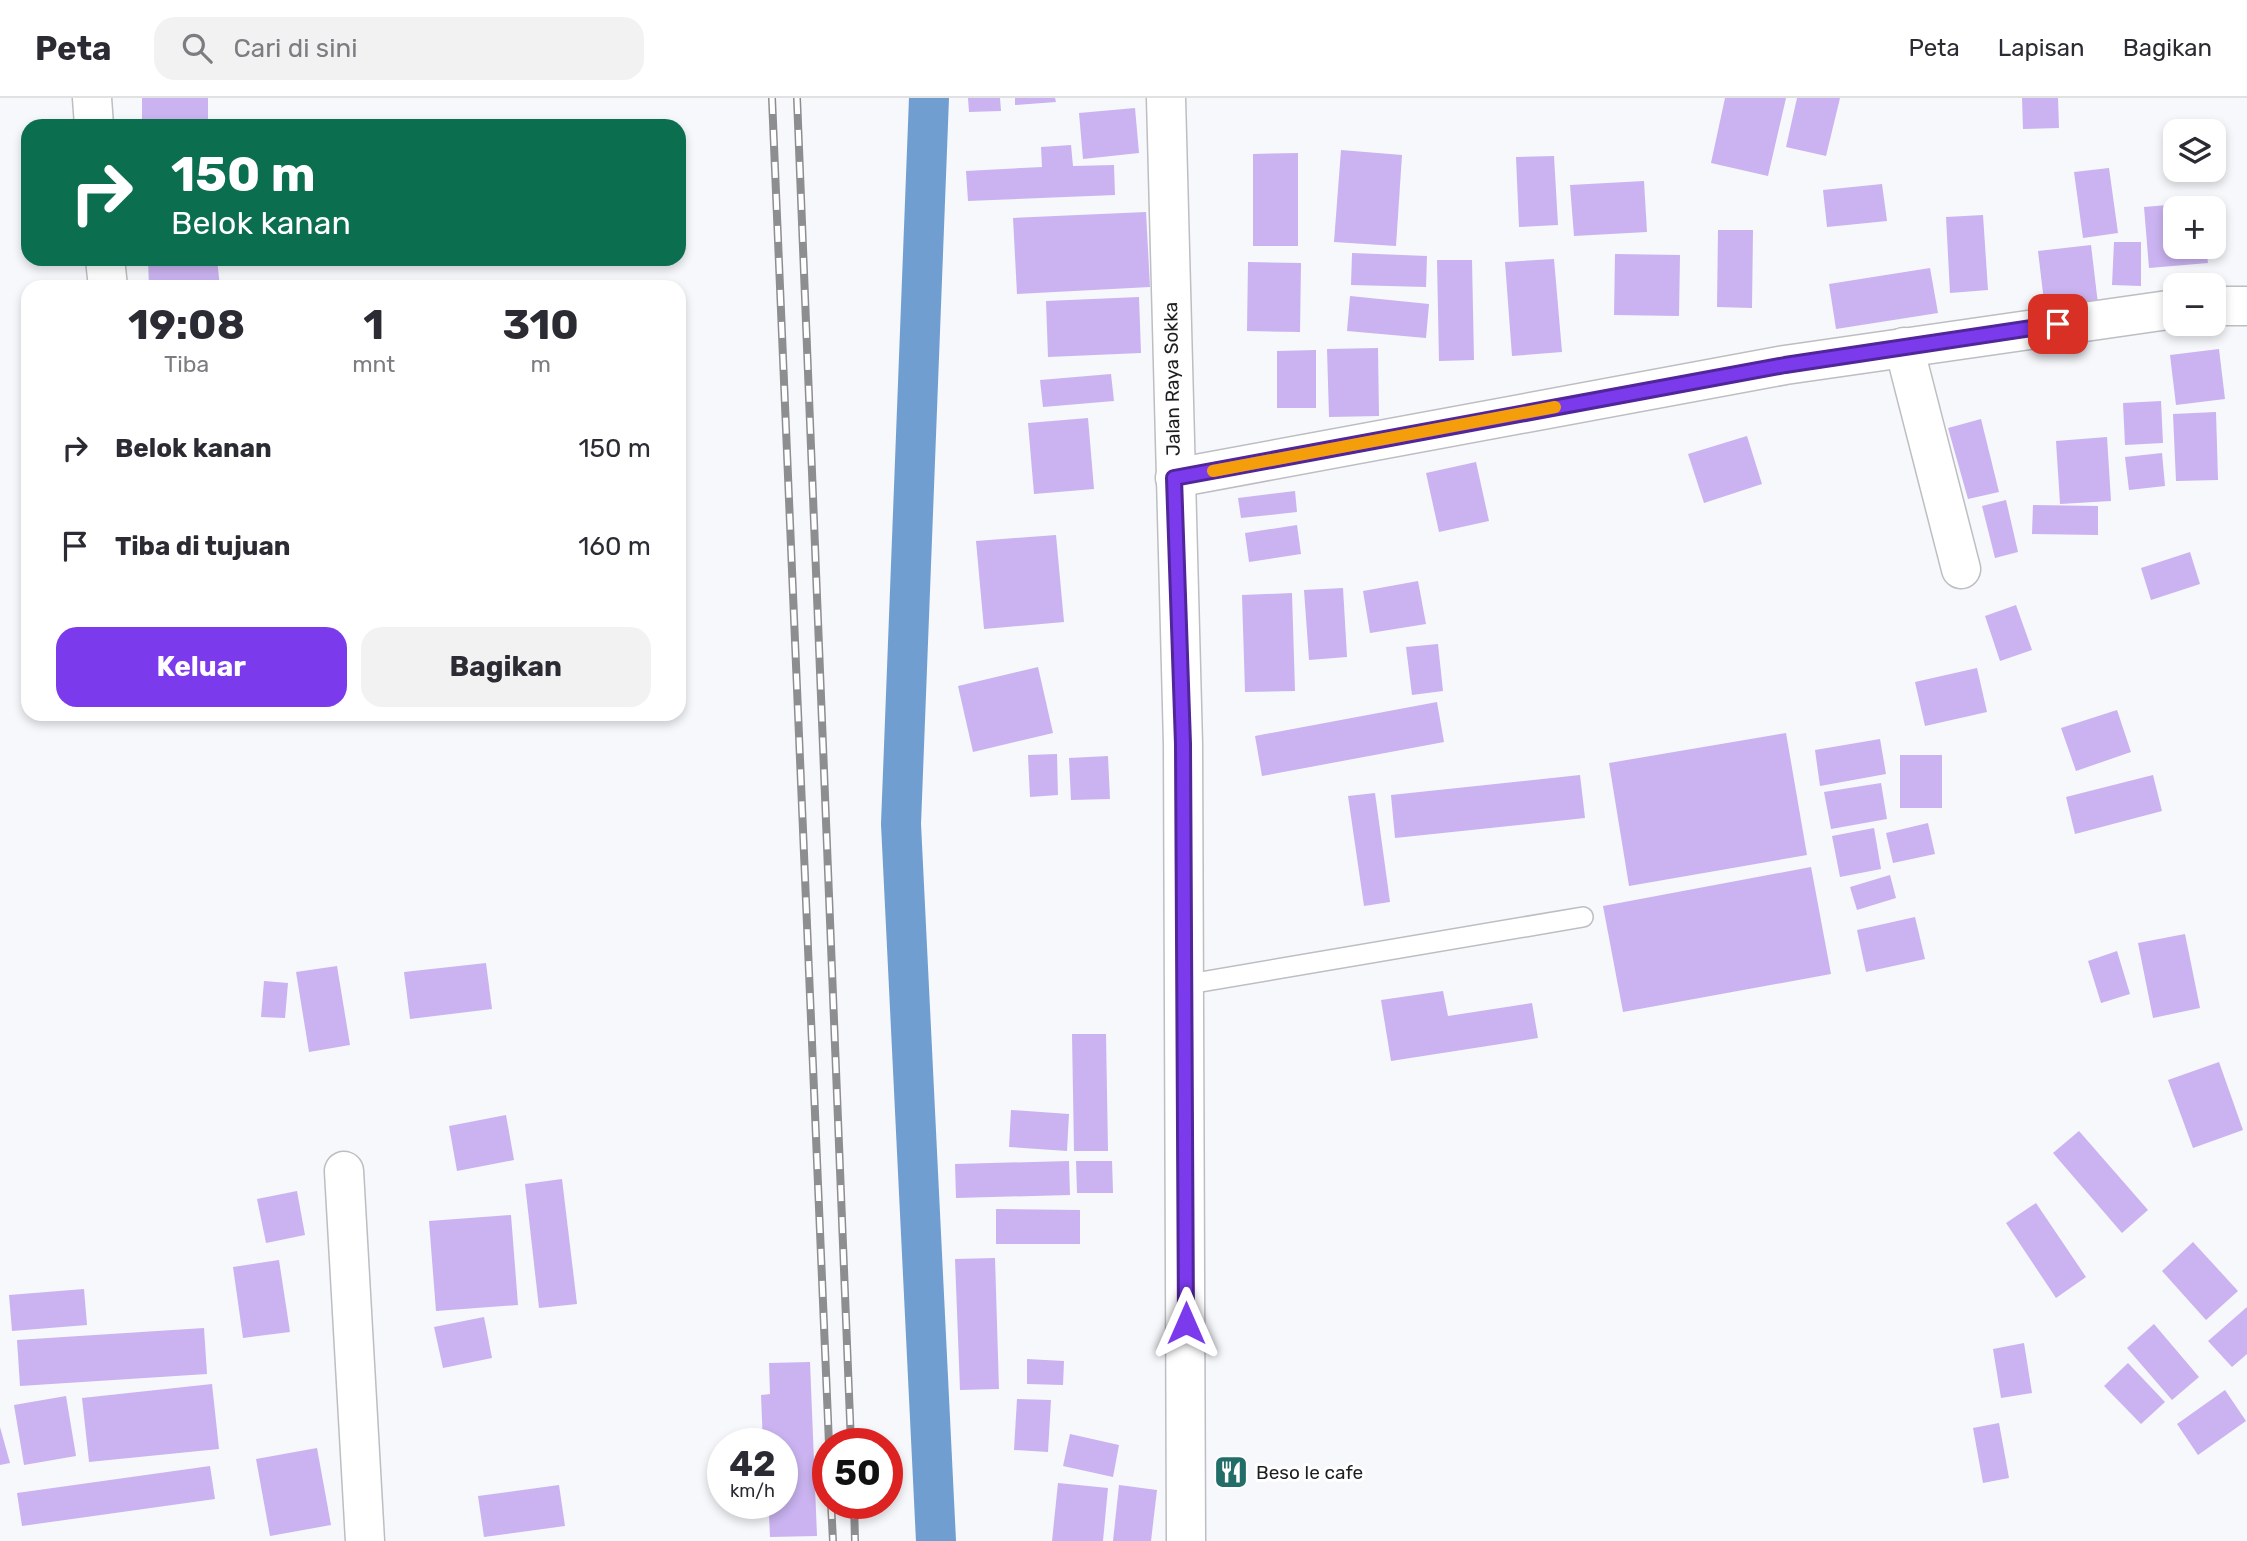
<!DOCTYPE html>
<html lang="id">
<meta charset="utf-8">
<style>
:root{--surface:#fff;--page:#f2f2f3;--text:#2b2b33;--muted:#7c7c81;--line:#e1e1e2;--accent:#7c3aed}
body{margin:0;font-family:Rubik,sans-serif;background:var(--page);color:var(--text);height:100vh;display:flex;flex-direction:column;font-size:26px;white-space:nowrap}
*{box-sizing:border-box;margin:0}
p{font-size:23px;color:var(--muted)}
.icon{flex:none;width:38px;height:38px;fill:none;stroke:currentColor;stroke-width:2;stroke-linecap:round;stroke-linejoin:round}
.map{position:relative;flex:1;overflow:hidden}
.side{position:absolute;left:21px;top:182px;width:665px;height:441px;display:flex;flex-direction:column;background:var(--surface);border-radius:21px;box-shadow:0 4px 10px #0003}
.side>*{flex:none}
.banner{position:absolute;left:21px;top:21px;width:665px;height:147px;border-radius:21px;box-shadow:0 4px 10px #0003;background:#0b6e4f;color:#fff;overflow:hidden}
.buttons{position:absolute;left:2163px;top:21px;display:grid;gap:14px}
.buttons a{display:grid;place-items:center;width:63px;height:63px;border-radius:14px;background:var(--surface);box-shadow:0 4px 10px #0003;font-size:35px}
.speed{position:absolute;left:707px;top:1330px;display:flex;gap:14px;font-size:35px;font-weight:700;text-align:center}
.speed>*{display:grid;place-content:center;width:91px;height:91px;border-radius:50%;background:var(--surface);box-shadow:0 4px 10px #0003;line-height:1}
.speed small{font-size:18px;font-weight:400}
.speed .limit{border:10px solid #d22;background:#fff;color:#111}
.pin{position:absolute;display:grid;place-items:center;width:60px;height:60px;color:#fff;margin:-30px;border-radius:14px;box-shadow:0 4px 10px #0006}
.me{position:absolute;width:77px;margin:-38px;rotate:0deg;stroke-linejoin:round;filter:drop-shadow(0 0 5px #0008)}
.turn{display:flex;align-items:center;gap:24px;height:147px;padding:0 35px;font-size:32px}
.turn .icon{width:91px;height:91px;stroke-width:2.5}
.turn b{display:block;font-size:49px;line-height:60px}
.eta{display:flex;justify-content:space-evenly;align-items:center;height:119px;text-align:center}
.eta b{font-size:42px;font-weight:700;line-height:49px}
.primary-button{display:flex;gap:14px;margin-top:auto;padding:14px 35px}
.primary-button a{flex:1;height:80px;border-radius:21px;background:var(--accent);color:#fff;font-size:28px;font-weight:700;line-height:80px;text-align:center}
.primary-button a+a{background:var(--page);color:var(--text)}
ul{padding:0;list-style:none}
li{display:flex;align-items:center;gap:21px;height:98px;padding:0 35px}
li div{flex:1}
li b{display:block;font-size:26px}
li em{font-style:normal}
header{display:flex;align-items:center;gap:42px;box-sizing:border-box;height:98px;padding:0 35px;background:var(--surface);border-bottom:2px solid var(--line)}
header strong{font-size:33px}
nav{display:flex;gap:38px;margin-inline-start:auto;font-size:24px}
.search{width:490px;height:63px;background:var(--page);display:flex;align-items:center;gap:18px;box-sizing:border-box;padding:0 24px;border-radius:21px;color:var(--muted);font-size:26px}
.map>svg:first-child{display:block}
</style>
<header>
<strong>Peta</strong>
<div class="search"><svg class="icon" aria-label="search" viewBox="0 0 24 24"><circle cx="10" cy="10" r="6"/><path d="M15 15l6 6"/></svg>Cari di sini</div>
<nav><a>Peta</a><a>Lapisan</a><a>Bagikan</a></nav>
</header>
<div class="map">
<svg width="2247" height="1443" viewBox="0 0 2247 1443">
<rect width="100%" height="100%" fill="#f6f8fc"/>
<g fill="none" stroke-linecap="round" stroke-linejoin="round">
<!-- canal -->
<path stroke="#719ed0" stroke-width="40" d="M929 0 901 726 936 1443"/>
</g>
<!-- building -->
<g fill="#cab3f0">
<rect x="142" y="0" width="66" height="28"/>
<path d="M968 0H1000L1001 13 969 14Z"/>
<path d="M1015 0H1055L1056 4 1015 7Z"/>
<path d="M1725 0H1786L1768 78 1711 65Z"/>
<path d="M1797 0H1840L1826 58 1786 49Z"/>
<path d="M2022 0H2058L2059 30 2023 31Z"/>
<path d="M1135 10 1139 55 1083 61 1079 15Z"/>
<path d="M1071 47 1073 68 1114 67 1115 97 968 103 966 73 1042 69 1041 49Z"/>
<path d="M1341 52 1402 57 1396 148 1334 144Z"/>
<path d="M1298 55V148H1253V56Z"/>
<path d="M1554 58 1558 127 1519 129 1516 59Z"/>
<path d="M2109 70 2118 135 2083 140 2074 74Z"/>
<path d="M1644 83 1647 134 1574 138 1570 87Z"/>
<path d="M1882 86 1887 123 1827 129 1823 92Z"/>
<path d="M2202 104 2203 110H2175V149H2206L2208 165 2149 170 2144 109Z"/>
<path d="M1146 114 1150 189 1017 196 1013 120Z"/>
<path d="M1983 117 1988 192 1950 195 1946 119Z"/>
<path d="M1718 132H1753L1752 210 1717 209Z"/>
<path d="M2114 144H2141V188L2112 187Z"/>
<path d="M2091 147 2098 206 2045 212 2038 153Z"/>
<path d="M1352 155 1427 158 1426 189 1351 187Z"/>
<path d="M1615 156 1680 157 1679 218 1614 217Z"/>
<path d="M148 161H217L220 189H149Z"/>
<path d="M1554 161 1562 254 1512 258 1505 164Z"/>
<path d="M1437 162H1472L1474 262 1439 263Z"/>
<path d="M1248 164 1301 165 1300 234 1247 233Z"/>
<path d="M1930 170 1938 215 1836 231 1829 186Z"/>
<path d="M1350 198 1429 206 1426 240 1347 233Z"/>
<path d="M1139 199 1141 255 1048 259 1046 203Z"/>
<path d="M1378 250 1379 318 1329 319 1327 251Z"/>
<path d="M2219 251 2225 301 2176 307 2170 257Z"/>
<path d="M1316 252V310H1277V253Z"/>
<path d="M1111 276 1114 303 1043 309 1040 282Z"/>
<path d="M2161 303 2163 345 2125 347 2123 305Z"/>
<path d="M2216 314 2218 382 2176 383 2173 316Z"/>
<path d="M1088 320 1094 391 1034 396 1028 325Z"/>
<path d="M1981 321 1999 394 1968 401 1948 330Z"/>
<path d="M1747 338 1762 386 1704 405 1688 356Z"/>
<path d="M2107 339 2111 403 2060 406 2056 343Z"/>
<path d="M2162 355 2165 388 2129 392 2125 359Z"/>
<path d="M1476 364 1489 423 1439 434 1426 375Z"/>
<path d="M1295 393 1297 414 1241 420 1238 400Z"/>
<path d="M2006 402 2018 454 1995 460 1982 408Z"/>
<path d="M2033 407 2098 408V437L2032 436Z"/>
<path d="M1297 427 1301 456 1249 464 1245 435Z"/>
<path d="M1056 437 1064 524 984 531 976 443Z"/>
<path d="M2190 454 2200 486 2151 502 2141 470Z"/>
<path d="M1418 483 1426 526 1370 535 1363 493Z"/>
<path d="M1343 490 1347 559 1309 562 1304 492Z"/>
<path d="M1292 495 1295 593 1245 594 1242 497Z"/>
<path d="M2016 507 2032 552 2000 563 1985 518Z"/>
<path d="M1438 546 1443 593 1412 597 1406 549Z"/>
<path d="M1038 569 1053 635 973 654 958 588Z"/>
<path d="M1977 570 1987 614 1925 628 1915 584Z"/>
<path d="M1437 604 1444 644 1262 678 1255 638Z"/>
<path d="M2117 612 2131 654 2076 673 2061 630Z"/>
<path d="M1786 635 1807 757 1629 788 1609 665Z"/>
<path d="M1880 641 1886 676 1820 688 1815 652Z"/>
<path d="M1057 656 1058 697 1030 699 1028 657Z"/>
<rect x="1900" y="657" width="42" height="53"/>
<path d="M1108 658 1110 701 1071 702 1069 660Z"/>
<path d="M1580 677 1585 720 1395 740 1391 697Z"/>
<path d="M2153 677 2162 713 2075 736 2066 699Z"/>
<path d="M1881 685 1887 721 1831 731 1824 694Z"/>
<path d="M1375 695 1390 804 1364 808 1348 698Z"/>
<path d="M1928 725 1935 756 1893 765 1886 735Z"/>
<path d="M1874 730 1881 771 1840 779 1832 738Z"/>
<path d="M1811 769 1831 876 1623 914 1603 808Z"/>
<path d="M1890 777 1896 800 1857 812 1850 789Z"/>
<path d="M1915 819 1925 861 1866 874 1857 832Z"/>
<path d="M2185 836 2200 910 2153 920 2138 845Z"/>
<path d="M2117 853 2130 896 2101 905 2088 863Z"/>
<path d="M486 865 492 911 410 921 404 874Z"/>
<path d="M337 868 350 947 309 954 296 874Z"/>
<path d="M264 883 288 885 285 920 261 919Z"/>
<path d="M1443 893 1448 918 1532 905 1538 940 1391 963 1381 902Z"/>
<path d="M1072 936H1106L1108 1053H1074Z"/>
<path d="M2219 964 2243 1032 2193 1050 2168 982Z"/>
<path d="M1011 1012 1069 1016 1067 1053 1009 1049Z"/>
<path d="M506 1017 514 1062 457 1073 449 1028Z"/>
<path d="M2079 1033 2148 1112 2122 1135 2053 1055Z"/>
<path d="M1069 1063 1070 1097 956 1100 955 1066Z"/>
<path d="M1076 1063H1112L1113 1095H1077Z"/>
<path d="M562 1081 577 1206 539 1210 525 1086Z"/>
<path d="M297 1093 305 1137 266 1145 257 1101Z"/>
<path d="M2036 1105 2086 1179 2056 1200 2006 1125Z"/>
<path d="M996 1111 1080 1112V1146H996Z"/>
<path d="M511 1117 518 1207 436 1213 429 1123Z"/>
<path d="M2193 1144 2238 1193 2206 1222 2162 1173Z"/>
<path d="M995 1160 999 1291 960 1292 955 1161Z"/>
<path d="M279 1162 290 1234 243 1240 233 1169Z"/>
<path d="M84 1191 87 1227 12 1233 9 1197Z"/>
<path d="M2247 1209V1256L2232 1269 2208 1243Z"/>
<path d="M484 1219 492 1260 443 1270 434 1229Z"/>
<path d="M2154 1226 2199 1279 2172 1302 2127 1250Z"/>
<path d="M204 1230 207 1276 20 1288 17 1242Z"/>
<path d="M2024 1245 2032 1295 2001 1300 1993 1251Z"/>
<path d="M1027 1261 1064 1263 1063 1287 1027 1286Z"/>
<path d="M810 1264 817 1438 770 1439 769 1416 754 1417V1405H782V1346H763L761 1297 770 1296 769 1265Z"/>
<path d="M2128 1265 2165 1304 2141 1326 2104 1288Z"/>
<path d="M212 1286 219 1351 89 1364 82 1300Z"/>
<path d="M2225 1292 2246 1323 2198 1357 2177 1326Z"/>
<path d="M66 1298 76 1358 24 1367 14 1307Z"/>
<path d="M1017 1301 1051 1302 1048 1354 1014 1352Z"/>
<path d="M1999 1325 2009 1380 1983 1385 1973 1330Z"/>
<path d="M0 1329 10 1365 0 1367Z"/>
<path d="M1070 1336 1119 1347 1113 1379 1063 1368Z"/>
<path d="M317 1350 331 1427 270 1438 256 1361Z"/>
<path d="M210 1368 215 1401 22 1428 17 1395Z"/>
<path d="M1058 1385 1108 1390 1103 1443H1052Z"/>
<path d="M559 1387 565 1428 484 1439 478 1398Z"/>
<path d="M1119 1387 1157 1392 1151 1443H1113Z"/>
</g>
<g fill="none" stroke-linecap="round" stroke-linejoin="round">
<!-- service casing -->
<g stroke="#bcbec2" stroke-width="22">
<path id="service" d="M1183 887 1583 819"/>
</g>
<!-- minor casing -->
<g stroke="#bcbec2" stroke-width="41">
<g id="minor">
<path d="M92 0 94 28"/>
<path d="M105 161 108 189"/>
<path d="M2214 208H2247"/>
<path d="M1904 249 1961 471"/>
<path d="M1175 380 1785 267 2175 211"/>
<path d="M344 1073 365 1443"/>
</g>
</g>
<!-- secondary casing -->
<g stroke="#bcbec2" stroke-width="41">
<path id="secondary" d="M1166 0 1183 646 1186 1443"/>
</g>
<!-- service -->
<use href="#service" stroke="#fff" stroke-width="19"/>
<!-- minor -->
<use href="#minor" stroke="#fff" stroke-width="38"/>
<!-- secondary -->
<use href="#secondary" stroke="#fff" stroke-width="38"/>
<!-- rail casing -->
<g stroke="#8c8e90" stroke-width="8">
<g id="rail">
<path d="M772 0 829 1346"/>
<path d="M797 0 851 1346"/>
<path d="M831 1405 833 1443"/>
<path d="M854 1405 855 1443"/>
</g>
</g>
<!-- rail -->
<use href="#rail" stroke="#fff" stroke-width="5" stroke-dasharray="16" stroke-linecap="butt"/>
</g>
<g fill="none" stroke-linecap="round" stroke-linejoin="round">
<!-- route casing -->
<g stroke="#51269a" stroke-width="18">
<path id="route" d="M1186 1225 1183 646 1174 380 1785 267 2058 226"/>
</g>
<!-- route -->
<use href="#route" stroke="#7c3aed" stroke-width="12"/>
<!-- slow -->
<path stroke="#f59e0b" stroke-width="12" d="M1213 373 1555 309"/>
</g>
<!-- icons -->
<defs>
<g id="restaurant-square" transform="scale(1.75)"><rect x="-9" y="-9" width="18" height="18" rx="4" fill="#226d68" stroke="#fff"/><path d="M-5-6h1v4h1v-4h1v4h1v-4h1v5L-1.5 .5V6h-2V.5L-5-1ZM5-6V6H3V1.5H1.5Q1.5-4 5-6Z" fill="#fff"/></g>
</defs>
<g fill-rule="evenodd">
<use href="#restaurant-square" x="1231" y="1374"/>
</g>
<g text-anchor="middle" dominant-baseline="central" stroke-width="6" stroke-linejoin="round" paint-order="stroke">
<!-- street labels -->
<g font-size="19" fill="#1d1e1f" stroke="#fff">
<text transform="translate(1172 281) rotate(-91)">Jalan Raya Sokka</text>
</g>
<!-- poi labels -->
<g font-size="19" fill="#1d1e1f" stroke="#fff" text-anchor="start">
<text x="1256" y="1374">Beso le cafe</text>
</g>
</g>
</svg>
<div class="buttons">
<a><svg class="icon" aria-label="layers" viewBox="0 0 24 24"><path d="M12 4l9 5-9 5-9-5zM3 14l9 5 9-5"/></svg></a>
<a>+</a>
<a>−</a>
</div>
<div class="speed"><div>42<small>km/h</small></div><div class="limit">50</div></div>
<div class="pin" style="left:2058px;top:226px;background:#d93025"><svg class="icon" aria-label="arrive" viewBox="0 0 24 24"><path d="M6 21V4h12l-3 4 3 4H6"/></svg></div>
<svg class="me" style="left:1186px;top:1225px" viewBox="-20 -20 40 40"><path d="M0-17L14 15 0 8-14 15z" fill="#7c3aed" stroke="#fff" stroke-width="4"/></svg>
<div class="banner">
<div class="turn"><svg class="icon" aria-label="right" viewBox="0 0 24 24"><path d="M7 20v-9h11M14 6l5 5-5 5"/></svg><div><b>150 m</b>Belok kanan</div></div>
</div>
<section class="side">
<div class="eta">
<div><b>19:08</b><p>Tiba</p></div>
<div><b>1</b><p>mnt</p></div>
<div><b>310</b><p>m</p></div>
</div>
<ul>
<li><svg class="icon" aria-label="right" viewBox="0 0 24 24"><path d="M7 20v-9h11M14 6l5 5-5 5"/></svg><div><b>Belok kanan</b></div><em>150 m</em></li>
<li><svg class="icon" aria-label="arrive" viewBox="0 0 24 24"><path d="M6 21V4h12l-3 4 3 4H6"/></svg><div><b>Tiba di tujuan</b></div><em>160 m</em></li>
</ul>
<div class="primary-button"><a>Keluar</a><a>Bagikan</a></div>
</section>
</div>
